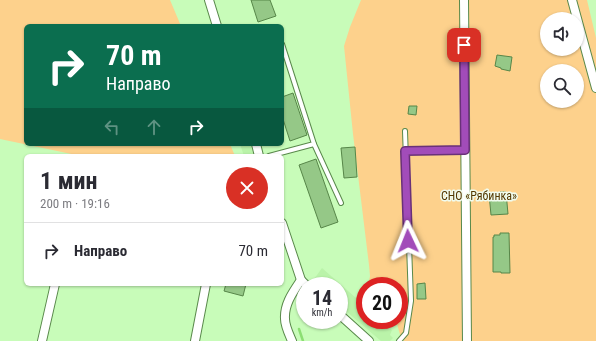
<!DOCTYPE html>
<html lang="ru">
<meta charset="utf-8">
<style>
:root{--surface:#fff;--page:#f7f7f7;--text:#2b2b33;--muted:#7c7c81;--line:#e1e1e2}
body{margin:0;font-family:"Roboto Condensed",sans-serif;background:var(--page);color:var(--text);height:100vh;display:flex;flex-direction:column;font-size:15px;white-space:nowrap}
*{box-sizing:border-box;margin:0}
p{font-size:13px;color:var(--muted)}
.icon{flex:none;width:22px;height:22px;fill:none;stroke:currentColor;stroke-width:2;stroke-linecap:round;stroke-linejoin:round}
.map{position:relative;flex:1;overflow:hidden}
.panel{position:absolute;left:24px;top:154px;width:260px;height:132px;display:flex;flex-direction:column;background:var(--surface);border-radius:6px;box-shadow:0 1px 3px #0004}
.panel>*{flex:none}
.guide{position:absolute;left:24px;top:24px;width:260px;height:122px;border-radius:6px;box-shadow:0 1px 3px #0004;background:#0b6e4f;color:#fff;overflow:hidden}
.tools{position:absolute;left:540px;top:12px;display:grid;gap:8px}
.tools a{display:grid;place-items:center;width:44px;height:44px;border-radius:50%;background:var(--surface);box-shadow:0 1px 3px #0004;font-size:20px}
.speed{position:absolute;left:296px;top:277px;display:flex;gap:8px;font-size:20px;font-weight:700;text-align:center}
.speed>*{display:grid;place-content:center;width:52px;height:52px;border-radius:50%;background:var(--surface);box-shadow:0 1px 3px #0004;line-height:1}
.speed small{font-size:10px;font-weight:400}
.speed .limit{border:6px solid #d22;background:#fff;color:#111}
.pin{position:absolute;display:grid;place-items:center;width:34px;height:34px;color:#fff;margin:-17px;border-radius:8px;box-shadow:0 2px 6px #0006}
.me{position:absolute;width:44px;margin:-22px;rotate:358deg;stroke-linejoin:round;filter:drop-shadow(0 0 3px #0008)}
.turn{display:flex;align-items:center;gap:14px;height:84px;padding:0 16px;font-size:18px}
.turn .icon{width:52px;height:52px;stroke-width:2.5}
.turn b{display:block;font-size:28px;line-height:34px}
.lanes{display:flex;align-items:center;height:38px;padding:0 16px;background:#0003;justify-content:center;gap:20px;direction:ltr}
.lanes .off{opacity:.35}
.round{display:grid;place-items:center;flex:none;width:42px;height:42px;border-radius:21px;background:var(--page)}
.head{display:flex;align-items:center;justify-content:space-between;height:68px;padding:0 16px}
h1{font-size:24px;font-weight:700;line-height:30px}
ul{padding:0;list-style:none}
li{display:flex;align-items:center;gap:12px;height:56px;padding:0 16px;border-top:1px solid var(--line)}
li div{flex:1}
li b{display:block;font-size:15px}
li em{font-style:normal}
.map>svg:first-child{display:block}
</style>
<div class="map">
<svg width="596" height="341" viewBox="0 0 596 341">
<rect width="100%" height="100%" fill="#c8fcb9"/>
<!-- built -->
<g fill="#baf3a9">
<path d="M240 144H250L254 156H244Z"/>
<path d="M322 268 365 306V320H380L392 330 390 335 393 338 390 341H381L339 305V286H316L312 282Z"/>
</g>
<!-- green -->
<g fill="#fdd18c" fill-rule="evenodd">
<path d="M0 0H170L181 26H26V144H230L235 156H81L0 139Z"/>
<path d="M361 0H587L596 38V341H404L401 338 397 324 390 320H399V286H368L370 276 369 265 353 134 344 46 350 27ZM547 19H577V49H547ZM547 71H577V101H547Z"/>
</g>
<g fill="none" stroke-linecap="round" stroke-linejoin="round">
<!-- stream -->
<path stroke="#8cde73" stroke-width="2.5" d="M299 329 303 341"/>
</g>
<!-- building -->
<g fill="#95c887" stroke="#578649">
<path d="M251 0H270L276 16 258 22Z"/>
<path d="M497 55 512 57 510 71 501 69V68L495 66Z"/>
<path d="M293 93 307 135 290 141 282 116V97Z"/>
<path d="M409 106H417L416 115 408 114Z"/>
<path d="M355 147 357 177 344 178 341 148Z"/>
<path d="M316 159 338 222 321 228 299 165Z"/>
<path d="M500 192H506L508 214 491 215 489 194H500Z"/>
<path d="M500 233H509L510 273H501V272H493V237H494V235H500Z"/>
<path d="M425 283 426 299H417V284Z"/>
<path d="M226 284H246L243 296 224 291Z"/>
</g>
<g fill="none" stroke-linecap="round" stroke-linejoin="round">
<!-- lane casing -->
<g stroke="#59894b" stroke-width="6">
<g id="lane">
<path d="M314 144 341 203"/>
<path d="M405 151 465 150"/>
<path d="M269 156 314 144 282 44"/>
<path d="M399 341 406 333 411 301 405 131"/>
</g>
</g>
<!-- street casing -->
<g stroke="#59894b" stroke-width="10">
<g id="street">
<path d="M209 0 217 26"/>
<path d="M464 0 467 341"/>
<path d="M572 0 596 88"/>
<path d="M256 144 259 156"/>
<path d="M282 223 301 280 307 286"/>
<path d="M339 314 369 341"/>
<path d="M42 341 55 284"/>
<path d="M195 341 206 284"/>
<path d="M292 341C289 334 285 326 285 319 284 304 293 292 301 280"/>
</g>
</g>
<!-- lane -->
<use href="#lane" stroke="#fff" stroke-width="4"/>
<!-- street -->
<use href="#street" stroke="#fff" stroke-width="8"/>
</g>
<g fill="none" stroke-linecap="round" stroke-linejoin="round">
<!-- route casing -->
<g stroke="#693178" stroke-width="10">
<path id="route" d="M408 241 405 151 465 150 464 45"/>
</g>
<!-- route -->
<use href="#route" stroke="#a24cb9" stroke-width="7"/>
</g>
<g text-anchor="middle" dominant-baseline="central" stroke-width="3" stroke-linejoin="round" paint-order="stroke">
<!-- park labels -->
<g font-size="12" fill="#543800" stroke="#f1fcee">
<text x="479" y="196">СНО «Рябинка»</text>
</g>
</g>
</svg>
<div class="tools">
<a><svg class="icon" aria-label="sound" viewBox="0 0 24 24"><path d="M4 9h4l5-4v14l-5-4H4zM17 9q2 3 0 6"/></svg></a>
<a><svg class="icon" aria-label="search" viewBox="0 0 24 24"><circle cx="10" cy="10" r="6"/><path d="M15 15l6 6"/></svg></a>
</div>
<div class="speed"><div>14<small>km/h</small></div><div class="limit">20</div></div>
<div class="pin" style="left:464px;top:45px;background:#d93025"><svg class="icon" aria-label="arrive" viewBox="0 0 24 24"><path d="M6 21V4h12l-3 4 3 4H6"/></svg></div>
<svg class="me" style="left:408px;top:241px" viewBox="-20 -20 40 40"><path d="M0-17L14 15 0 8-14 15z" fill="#a24cb9" stroke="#fff" stroke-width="4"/></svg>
<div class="guide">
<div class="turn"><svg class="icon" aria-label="right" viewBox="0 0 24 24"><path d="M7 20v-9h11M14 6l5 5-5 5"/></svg><div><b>70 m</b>Направо</div></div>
<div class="lanes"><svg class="icon off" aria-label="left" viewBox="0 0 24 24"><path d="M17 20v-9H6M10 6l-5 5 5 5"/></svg><svg class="icon off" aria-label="ahead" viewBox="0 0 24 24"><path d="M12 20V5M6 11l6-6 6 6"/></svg><svg class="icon" aria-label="right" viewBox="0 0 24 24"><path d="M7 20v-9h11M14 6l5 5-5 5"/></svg></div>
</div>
<section class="panel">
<div class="head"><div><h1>1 мин</h1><p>200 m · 19:16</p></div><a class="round" style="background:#d93025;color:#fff"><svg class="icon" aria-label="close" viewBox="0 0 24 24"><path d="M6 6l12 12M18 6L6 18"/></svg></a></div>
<ul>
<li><svg class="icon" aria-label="right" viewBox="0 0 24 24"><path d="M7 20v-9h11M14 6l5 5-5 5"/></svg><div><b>Направо</b></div><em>70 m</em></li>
</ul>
</section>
</div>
